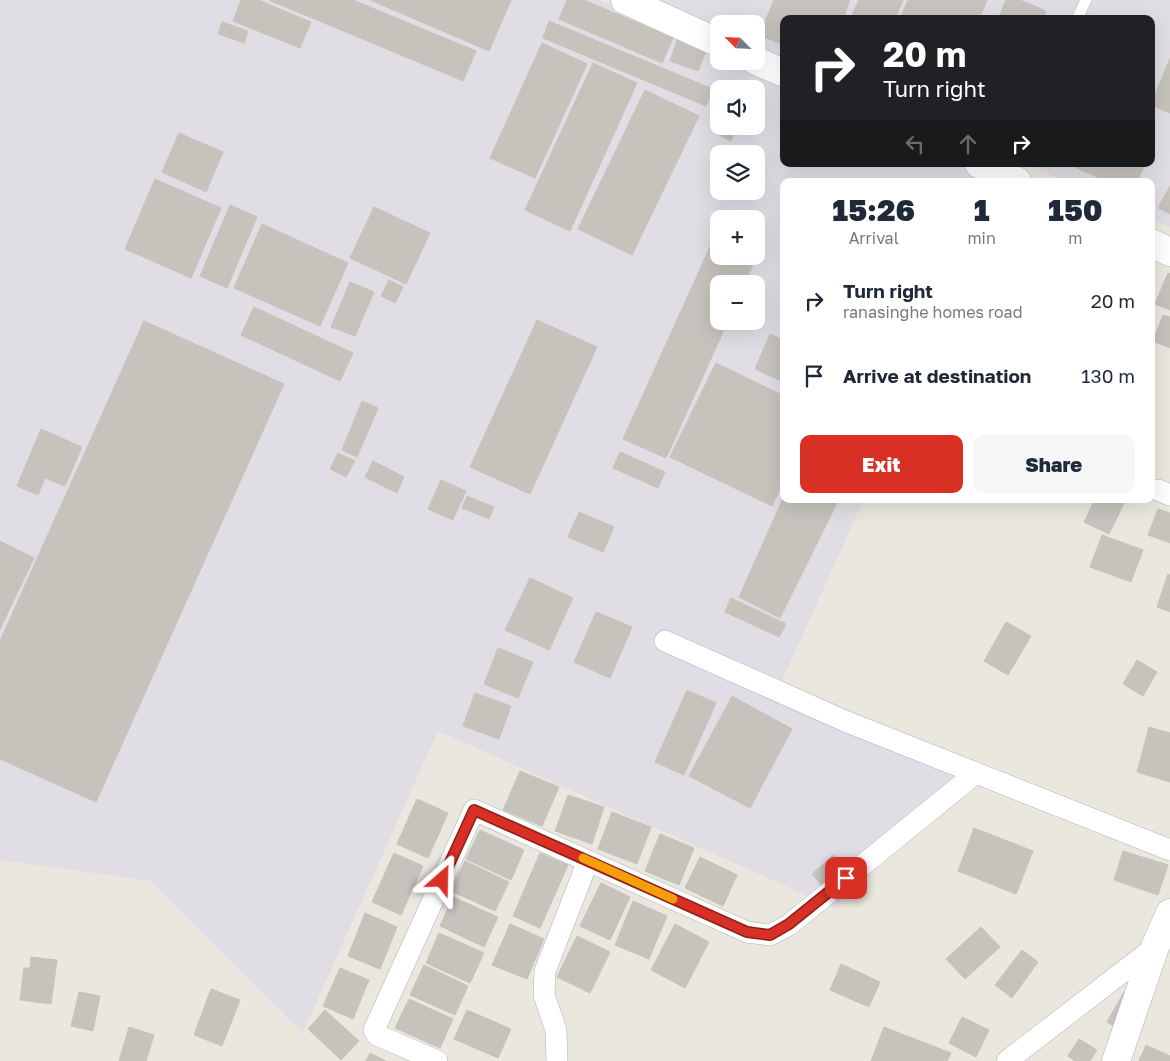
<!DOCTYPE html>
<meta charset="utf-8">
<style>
:root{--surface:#fff;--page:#f6f6f7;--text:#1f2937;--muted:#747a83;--accent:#d93025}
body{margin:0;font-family:"Golos Text",sans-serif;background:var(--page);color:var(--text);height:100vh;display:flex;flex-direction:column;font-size:19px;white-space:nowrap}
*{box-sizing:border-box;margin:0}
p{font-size:16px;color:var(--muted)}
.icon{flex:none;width:28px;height:28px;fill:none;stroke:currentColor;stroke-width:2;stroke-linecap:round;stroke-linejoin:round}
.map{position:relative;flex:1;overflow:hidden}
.drawer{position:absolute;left:780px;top:178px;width:375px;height:325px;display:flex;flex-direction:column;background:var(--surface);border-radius:10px;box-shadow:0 5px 20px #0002}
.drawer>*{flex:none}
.banner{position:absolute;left:780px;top:15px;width:375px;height:152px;border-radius:10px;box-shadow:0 5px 20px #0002;background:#202124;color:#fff;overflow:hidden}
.needle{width:32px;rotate:294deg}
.controls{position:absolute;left:710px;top:15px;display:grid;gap:10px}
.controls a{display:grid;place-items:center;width:55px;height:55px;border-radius:10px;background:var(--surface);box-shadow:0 5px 20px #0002;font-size:25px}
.pin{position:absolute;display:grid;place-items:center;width:42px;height:42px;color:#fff;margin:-21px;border-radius:10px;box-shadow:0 2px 8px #0006}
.me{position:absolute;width:55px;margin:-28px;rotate:25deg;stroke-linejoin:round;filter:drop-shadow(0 0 4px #0008)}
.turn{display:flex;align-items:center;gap:18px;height:105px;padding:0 20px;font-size:22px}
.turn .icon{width:65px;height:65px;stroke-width:2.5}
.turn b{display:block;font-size:35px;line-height:42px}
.lanes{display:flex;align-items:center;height:48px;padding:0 20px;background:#0003;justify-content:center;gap:25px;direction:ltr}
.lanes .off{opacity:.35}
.eta{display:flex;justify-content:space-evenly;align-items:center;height:85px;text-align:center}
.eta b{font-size:30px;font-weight:800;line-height:35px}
.cta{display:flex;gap:10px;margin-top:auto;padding:10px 20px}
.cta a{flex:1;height:58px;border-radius:10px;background:var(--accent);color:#fff;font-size:20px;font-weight:800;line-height:58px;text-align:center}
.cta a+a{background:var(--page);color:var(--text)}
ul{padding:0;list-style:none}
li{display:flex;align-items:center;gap:15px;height:75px;padding:0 20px}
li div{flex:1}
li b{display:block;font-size:19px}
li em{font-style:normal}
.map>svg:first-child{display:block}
</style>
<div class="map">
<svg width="1170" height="1061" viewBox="0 0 1170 1061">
<rect width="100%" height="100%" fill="#eae7de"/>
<!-- industrial -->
<g fill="#e0dde4" fill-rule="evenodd">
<path d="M0 0H599L719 53V61H737L784 82V164H968L1007 181H784V499H864L782 681 968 762 835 908 438 731 303 1032 151 881 0 860ZM719 89H756V126H719ZM719 154H756V191H719ZM719 219H756V256H719ZM719 284H756V321H719Z"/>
<path d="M651 0H1170V227L1151 219V181H1067L1027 164H1151V19H784V58L756 46V24H719V29Z"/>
</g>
<!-- building -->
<g fill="#c6c3bd" stroke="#c5c3b8">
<path d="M241 0H258L311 22 300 48 233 21Z"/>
<path d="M269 0H353L476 51 463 81Z"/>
<path d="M370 0H511L489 51Z"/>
<path d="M567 0H584L673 38 662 63 559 19Z"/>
<path d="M774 0H850L843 19H784V45L759 35Z"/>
<path d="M859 0H903L895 19H850Z"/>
<path d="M908 0H987L979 19H900Z"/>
<path d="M1006 0H1020L1046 11 1043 19H998Z"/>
<path d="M549 21 713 89 706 106 543 38Z"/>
<path d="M222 22 248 31 244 43 218 34Z"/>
<path d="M677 40 706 50 698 71 670 61Z"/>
<path d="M542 43 587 64 535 178 490 158Z"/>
<path d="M1170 58V113L1151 105Z"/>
<path d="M593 63 637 83 570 231 525 210Z"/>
<path d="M741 84 750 89H739Z"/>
<path d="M645 90 699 116 632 255 578 229Z"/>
<path d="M721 126H738L731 141 717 134Z"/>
<path d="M179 133 223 152 206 192 162 172Z"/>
<path d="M1068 164H1145L1137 181H1106Z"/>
<path d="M155 179 221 208 191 278 125 249Z"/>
<path d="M1170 186V214L1158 208Z"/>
<path d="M230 205 257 217 227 288 200 276Z"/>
<path d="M374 207 430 233 406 284 350 258Z"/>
<path d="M262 224 348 263 320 326 234 288Z"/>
<path d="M715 236 719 238V256H757L744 284H719V321H728L666 458 623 439Z"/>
<path d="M1168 273 1170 274V310L1155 304Z"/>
<path d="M389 280 403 287 395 303 381 296Z"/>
<path d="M350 282 374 292 355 336 331 327Z"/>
<path d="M254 307 353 353 340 381 241 335Z"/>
<path d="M1163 315 1170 317V348L1153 341Z"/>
<path d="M537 320 597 347 530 494 470 467Z"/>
<path d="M144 321 284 384 96 802 0 759V641Z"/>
<path d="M770 334 784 340V369L779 380 755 369Z"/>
<path d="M716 363 784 396V481L772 506 670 457Z"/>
<path d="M362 401 378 408 357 457 342 450Z"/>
<path d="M41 429 82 447 65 486 45 478 38 495 17 486Z"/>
<path d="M620 452 665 472 658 488 613 468Z"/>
<path d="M338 453 355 461 346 477 330 469Z"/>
<path d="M373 461 404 477 397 493 365 477Z"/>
<path d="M441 480 466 491 453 520 428 509Z"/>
<path d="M467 496 494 507 489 519 462 508Z"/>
<path d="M784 496V499H839L780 618 739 597Z"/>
<path d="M1095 499H1126L1109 534 1084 522Z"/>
<path d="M1158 509 1170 513V543L1148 535Z"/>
<path d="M579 512 614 527 603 552 568 537Z"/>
<path d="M1102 535 1143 550 1131 582 1090 567Z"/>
<path d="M0 541 34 558 0 629Z"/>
<path d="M1168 574 1170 575V612L1157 607Z"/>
<path d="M530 578 573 598 549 650 505 630Z"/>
<path d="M731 598 786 624 779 637 725 612Z"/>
<path d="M596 612 632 627 610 678 574 662Z"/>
<path d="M1006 622 1031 636 1008 675 984 661Z"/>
<path d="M498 648 533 662 518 698 484 684Z"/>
<path d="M1137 660 1157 672 1143 696 1123 684Z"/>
<path d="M687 690 716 703 684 775 655 762Z"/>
<path d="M475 693 511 706 499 739 463 726Z"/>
<path d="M732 696 792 729 750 808 689 776Z"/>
<path d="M1149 727 1170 733V782L1137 772Z"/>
<path d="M520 771 559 787 542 826 503 810Z"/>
<path d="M568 795 604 807 592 844 555 831Z"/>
<path d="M417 799 448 813 428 858 397 844Z"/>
<path d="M612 812 651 827 637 864 598 849Z"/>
<path d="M974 828 1033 851 1016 894 958 871Z"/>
<path d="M480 830 524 850 511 880 466 859Z"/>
<path d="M660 834 694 848 679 885 645 871Z"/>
<path d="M1123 851 1168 865 1158 895 1114 880Z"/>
<path d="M394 853 423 866 401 915 372 902Z"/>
<path d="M540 853 568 865 540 928 513 916Z"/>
<path d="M833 855 845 869 823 887 812 874Z"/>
<path d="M700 857 737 875 723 906 685 888Z"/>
<path d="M465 861 509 882 495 911 451 891Z"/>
<path d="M601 883 630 897 610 940 580 926Z"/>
<path d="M453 897 498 917 484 947 440 926Z"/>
<path d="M633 901 667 916 649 959 615 945Z"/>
<path d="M365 913 397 927 380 969 348 956Z"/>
<path d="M510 924 544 939 527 979 492 965Z"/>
<path d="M675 924 709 942 685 988 651 970Z"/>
<path d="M981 927 1000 947 965 979 946 959Z"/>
<path d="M439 933 484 953 470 983 426 963Z"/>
<path d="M577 936 610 952 590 993 557 977Z"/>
<path d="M1022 950 1038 962 1012 998 995 985Z"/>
<path d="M31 957 57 960 51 1004 20 1000 24 968H30Z"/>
<path d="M841 964 880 982 869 1007 830 990Z"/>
<path d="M424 965 468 986 455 1015 410 995Z"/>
<path d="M340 968 369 980 353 1019 323 1006Z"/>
<path d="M211 989 240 1000 222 1046 194 1035Z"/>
<path d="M79 992 100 996 93 1031 71 1026Z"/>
<path d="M1124 992 1135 998 1119 1029 1107 1022Z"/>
<path d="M409 999 453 1019 440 1048 395 1028Z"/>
<path d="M325 1010 359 1041 341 1060 308 1029Z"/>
<path d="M467 1010 511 1029 498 1058 454 1039Z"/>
<path d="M962 1017 989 1030 976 1057 949 1043Z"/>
<path d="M129 1027 154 1035 146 1061H119Z"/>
<path d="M884 1027 951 1053 947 1061H871Z"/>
<path d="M1079 1039 1097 1050 1090 1061H1075L1068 1056Z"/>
<path d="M1146 1045 1170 1056V1061H1139Z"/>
<path d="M370 1053 386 1061H366Z"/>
</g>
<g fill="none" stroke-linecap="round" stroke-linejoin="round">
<!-- service casing -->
<g stroke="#b1b1bc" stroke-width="12">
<path id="service" d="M1077 19 1086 0"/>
</g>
<!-- minor casing -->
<g stroke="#b1b1bc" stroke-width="22">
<g id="minor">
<path d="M1158 490 1170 495"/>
<path d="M665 641 845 721 1170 850"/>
<path d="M437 1061 377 1035 374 1030 474 810 747 932 770 935 789 925 976 773"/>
<path d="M557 1061 556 1030 544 995 545 971 588 861"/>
<path d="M1007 1061 1155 947"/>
</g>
</g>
<!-- tertiary casing -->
<g stroke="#b1b1bc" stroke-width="29">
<g id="tertiary">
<path d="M625 0 719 43"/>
<path d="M756 61 784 73"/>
<path d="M979 164 1017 181"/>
<path d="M1151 243 1170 252"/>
<path d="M1116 1061 1155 947 1170 913"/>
</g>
</g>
<!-- service -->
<use href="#service" stroke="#fff" stroke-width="11"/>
<!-- minor -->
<use href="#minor" stroke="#fff" stroke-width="21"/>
<!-- tertiary -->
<use href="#tertiary" stroke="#fff" stroke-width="28"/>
</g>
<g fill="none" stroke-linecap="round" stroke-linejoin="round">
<!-- route casing -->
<g stroke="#8d1f18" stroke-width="12">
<path id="route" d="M442 880 474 810 747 932 770 935 789 924 846 878"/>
</g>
<!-- route -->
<use href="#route" stroke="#d93025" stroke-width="9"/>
<!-- slow -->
<path stroke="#f59e0b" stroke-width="9" d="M583 858 673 899"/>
</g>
</svg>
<div class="controls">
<a><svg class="needle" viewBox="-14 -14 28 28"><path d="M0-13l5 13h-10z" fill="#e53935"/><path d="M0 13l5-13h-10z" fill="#747a83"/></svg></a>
<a><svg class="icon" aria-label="sound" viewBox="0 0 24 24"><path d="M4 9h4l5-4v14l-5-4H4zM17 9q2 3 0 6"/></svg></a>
<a><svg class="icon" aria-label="layers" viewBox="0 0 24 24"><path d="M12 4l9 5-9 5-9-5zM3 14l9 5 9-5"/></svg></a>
<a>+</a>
<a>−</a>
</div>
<div class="pin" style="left:846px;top:878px;background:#d93025"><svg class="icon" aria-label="arrive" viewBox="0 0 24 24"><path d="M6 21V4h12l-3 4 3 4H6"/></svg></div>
<svg class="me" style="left:442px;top:880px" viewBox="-20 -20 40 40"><path d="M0-17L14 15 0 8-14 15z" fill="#d93025" stroke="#fff" stroke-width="4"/></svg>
<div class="banner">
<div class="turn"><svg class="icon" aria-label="right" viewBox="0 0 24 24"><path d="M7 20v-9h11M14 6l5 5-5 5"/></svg><div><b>20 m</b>Turn right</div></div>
<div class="lanes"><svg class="icon off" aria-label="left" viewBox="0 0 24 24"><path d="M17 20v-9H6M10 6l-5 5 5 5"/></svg><svg class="icon off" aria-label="ahead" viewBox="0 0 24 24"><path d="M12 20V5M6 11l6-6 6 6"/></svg><svg class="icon" aria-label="right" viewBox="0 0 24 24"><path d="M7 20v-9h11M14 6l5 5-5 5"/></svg></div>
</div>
<section class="drawer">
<div class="eta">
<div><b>15:26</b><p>Arrival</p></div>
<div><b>1</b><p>min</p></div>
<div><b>150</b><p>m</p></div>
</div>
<ul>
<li><svg class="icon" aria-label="right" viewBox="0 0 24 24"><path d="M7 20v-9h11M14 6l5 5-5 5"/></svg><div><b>Turn right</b><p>ranasinghe homes road</p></div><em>20 m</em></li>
<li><svg class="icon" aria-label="arrive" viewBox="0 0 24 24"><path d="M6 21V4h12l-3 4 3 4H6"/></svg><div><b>Arrive at destination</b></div><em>130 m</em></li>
</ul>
<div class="cta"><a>Exit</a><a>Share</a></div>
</section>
</div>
